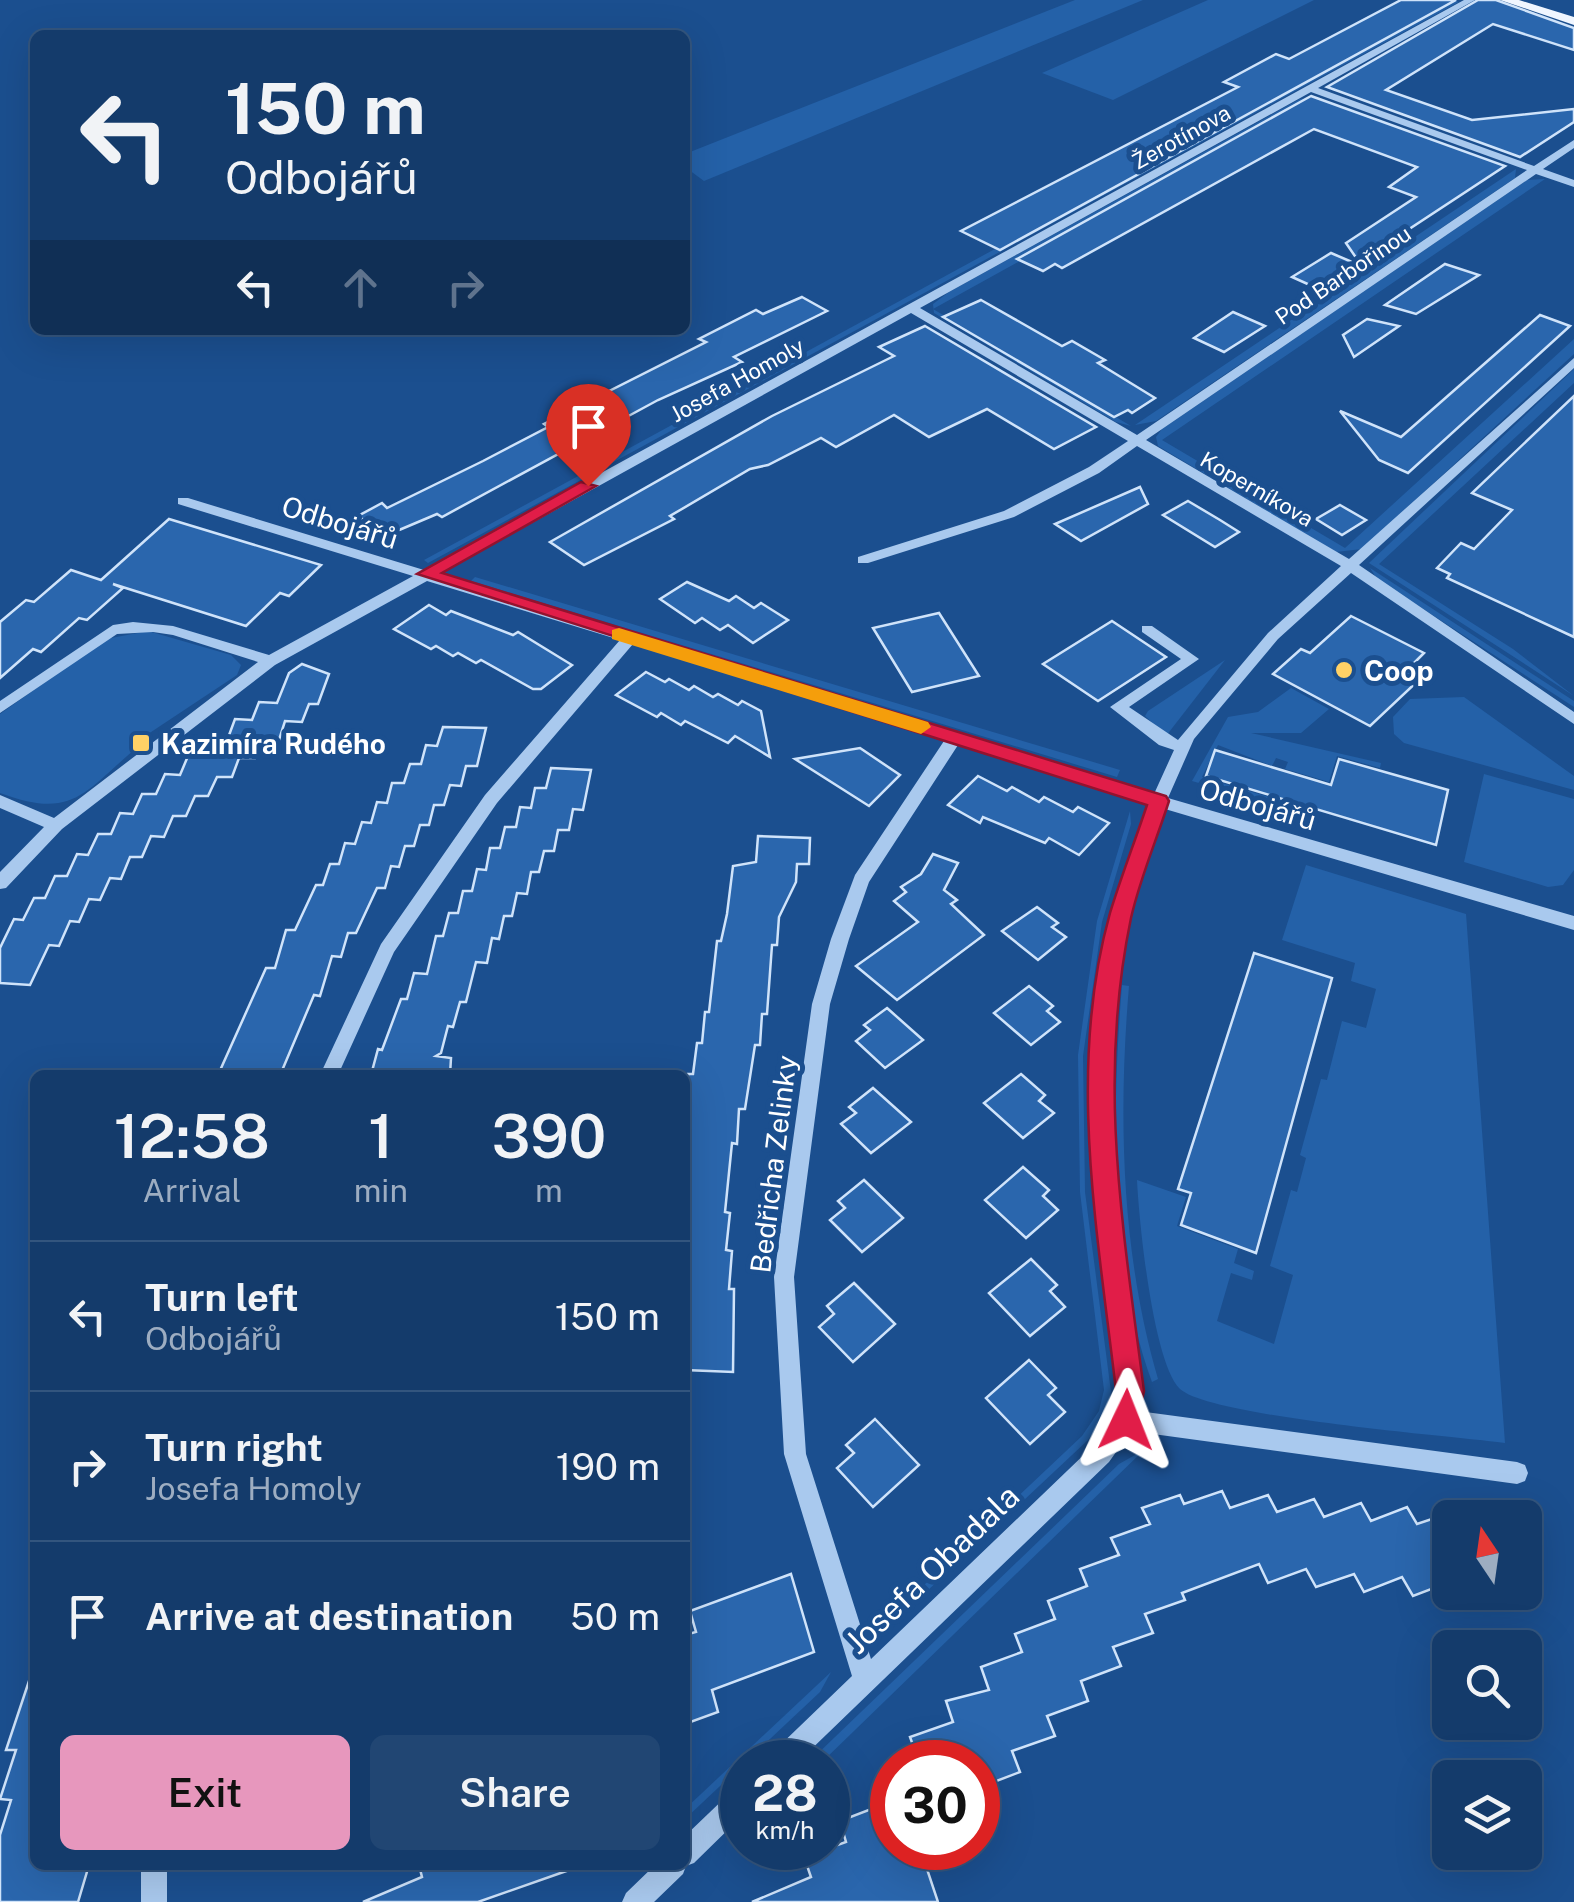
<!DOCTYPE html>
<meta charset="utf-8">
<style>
:root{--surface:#143b6b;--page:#214673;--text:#f1f3f6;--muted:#9dadc1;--line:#33557e;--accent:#e797bd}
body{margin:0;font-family:"Public Sans",sans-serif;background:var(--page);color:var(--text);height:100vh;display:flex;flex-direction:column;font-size:38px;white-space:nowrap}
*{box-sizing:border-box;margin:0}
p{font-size:32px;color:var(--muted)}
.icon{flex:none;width:55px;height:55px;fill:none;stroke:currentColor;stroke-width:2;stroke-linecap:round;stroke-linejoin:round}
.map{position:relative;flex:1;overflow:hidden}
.sheet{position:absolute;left:30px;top:1070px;width:660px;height:800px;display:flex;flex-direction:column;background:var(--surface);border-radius:15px;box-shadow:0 10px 40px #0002,0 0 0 2px var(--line)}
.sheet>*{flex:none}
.banner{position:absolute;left:30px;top:30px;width:660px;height:305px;border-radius:15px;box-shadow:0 10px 40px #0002,0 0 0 2px var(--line);background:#143b6b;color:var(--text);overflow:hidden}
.needle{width:65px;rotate:347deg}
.fabs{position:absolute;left:1432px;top:1500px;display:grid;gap:20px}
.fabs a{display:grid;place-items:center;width:110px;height:110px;border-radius:15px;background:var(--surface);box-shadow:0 10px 40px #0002,0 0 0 2px var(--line);font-size:50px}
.speed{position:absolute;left:720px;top:1740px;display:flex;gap:20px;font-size:50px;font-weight:700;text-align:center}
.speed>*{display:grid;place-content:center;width:130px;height:130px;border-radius:50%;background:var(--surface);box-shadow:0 10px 40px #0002,0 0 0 2px var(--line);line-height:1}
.speed small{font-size:25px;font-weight:400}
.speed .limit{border:15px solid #d22;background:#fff;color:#111}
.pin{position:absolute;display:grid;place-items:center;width:85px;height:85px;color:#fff;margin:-102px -42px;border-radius:50% 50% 50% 0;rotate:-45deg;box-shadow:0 0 10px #0007}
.pin .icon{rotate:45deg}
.me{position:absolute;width:110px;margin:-55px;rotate:2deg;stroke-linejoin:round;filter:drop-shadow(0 0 8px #0008)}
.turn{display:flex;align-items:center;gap:35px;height:210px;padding:0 30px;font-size:45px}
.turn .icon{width:130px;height:130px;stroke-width:2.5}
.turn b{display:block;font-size:70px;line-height:85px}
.lanes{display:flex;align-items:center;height:95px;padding:0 30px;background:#0003;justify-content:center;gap:50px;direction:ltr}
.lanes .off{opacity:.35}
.eta{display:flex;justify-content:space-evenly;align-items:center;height:170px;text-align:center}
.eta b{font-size:60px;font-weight:600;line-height:70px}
.cta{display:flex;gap:20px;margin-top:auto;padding:20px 30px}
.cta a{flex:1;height:115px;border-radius:15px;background:var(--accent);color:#111;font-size:40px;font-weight:600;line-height:115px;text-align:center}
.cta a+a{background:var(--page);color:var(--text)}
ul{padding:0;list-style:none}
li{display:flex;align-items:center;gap:30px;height:150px;padding:0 30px;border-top:2px solid var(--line)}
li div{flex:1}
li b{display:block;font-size:38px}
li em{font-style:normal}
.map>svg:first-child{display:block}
</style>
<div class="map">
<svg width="1574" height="1902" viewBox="0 0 1574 1902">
<rect width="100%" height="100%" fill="#1b4f8f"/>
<!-- green -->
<g fill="#2461a8">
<path d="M1075 0H1143L704 181 685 167V154Z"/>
<path d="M1208 0H1314L1113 100 1042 73Z"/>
<path d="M1452 0 1459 2 428 563 424 560Z"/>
<path d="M1317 97 933 309 1131 426 1116 422 934 313 933 304 949 292 1300 99Z"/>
<path d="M1516 169 1515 178 1156 421 1135 425Z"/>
<path d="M1545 179 1162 440 1345 548 1574 339V354L1362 549 1336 552 1158 446 1156 437 1162 429 1527 180Z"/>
<path d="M1574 369V383L1379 564 1513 649 1574 696 1369 563Z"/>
<path d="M1370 568 1574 701V707L1377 579Z"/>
<path d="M475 577 1120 770 1117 777 471 581Z"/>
<path d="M148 631 231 655 241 665 237 675 136 742 140 745C84 791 75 821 0 793V714L106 639Z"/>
<path d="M1225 660 1166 736 1145 716 1148 711Z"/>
<path d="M1291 688 1329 709 1301 733H1251L1381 763 1380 768 1337 756 1329 782 1285 769 1288 762 1276 758 1272 766 1218 745 1202 777 1299 806 1297 812 1192 781 1228 717 1258 712Z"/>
<path d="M1464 697 1574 776V790L1404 743 1394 734 1393 717 1410 699Z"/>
<path d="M1484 774 1574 799V870L1563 885 1548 887 1464 862Z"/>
<path d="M1130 811 1131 824 1102 922 1083 1056 1085 1192 1111 1392 1105 1414 1088 1440 910 1607 888 1619 1082 1436 1099 1411 1104 1390 1080 1192 1078 1055 1097 921Z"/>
<path d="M1306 865 1466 914 1505 1443C1450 1436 1211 1417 1180 1389 1153 1363 1139 1221 1137 1180L1186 1197 1177 1226 1238 1249 1234 1263 1254 1271 1252 1280 1231 1273 1217 1321 1274 1344 1293 1275 1270 1266 1291 1190 1297 1192 1306 1158 1300 1155 1321 1079 1327 1080 1342 1021 1366 1028 1376 989 1351 981 1355 963 1282 940Z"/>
<path d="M1122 985 1129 986C1118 1116 1121 1252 1158 1379L1152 1382C1109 1266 1112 1106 1122 985Z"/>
<path d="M1144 1450 822 1762H809L1119 1464Z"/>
<path d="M831 1672 820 1692 685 1819V1809Z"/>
</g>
<!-- building -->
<g fill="#2a66ad" stroke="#cfe3fa" stroke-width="2.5">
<path d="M1401 0H1456L1000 250 961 231 1238 87 1224 82 1276 54 1289 59Z"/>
<path d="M1478 0H1496L1574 28V50L1493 24 1386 90 1472 120 1574 109V122L1520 157 1327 87Z"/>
<path d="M1311 96 1505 166 1359 262 1346 243 1416 197 1389 187 1417 167 1314 129 1062 268 1055 264 1043 271 1017 259Z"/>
<path d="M1331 253 1357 264 1321 290 1292 277Z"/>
<path d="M1445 264 1479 275 1416 314 1385 305Z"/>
<path d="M802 297 827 311 734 357 742 362 658 400 442 517 437 514 385 536 358 516 382 503 387 508 483 461 548 427 544 424 706 342 699 339 756 310 763 314Z"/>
<path d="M981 300 1062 346 1072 341 1105 360 1098 363 1155 398 1132 413 1128 410 1114 417 943 317Z"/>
<path d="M1233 312 1265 326 1224 352 1194 338Z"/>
<path d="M1540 315 1570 326 1408 473 1379 460 1340 411 1401 437Z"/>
<path d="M1367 319 1399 326 1354 357 1343 335Z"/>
<path d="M925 326 1096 427 1054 449 987 409 929 437 894 415 836 447 821 438 768 465 750 469 670 516 674 519 584 565 550 542 772 416 894 356 879 347Z"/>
<path d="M1574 396V637L1447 578 1450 574 1437 568 1461 543 1474 549 1512 510 1472 493Z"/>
<path d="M1140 487 1148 504 1081 541 1055 524Z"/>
<path d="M1188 501 1220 520 1239 532 1215 547 1163 515Z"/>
<path d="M1340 505 1366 520 1342 535 1316 519Z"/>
<path d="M169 519 321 565 289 596 280 593 246 626 113 584 123 588 87 620 79 618 41 652 33 649 0 678V622L26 600 34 602 71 570 101 580Z"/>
<path d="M687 582 729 601 736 596 754 608 761 603 788 620 753 643 728 625 720 630 702 618 695 623 660 599Z"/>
<path d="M429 605 446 615 451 611 513 635 518 632 572 665 541 689H533L481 660 476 663 458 653 453 656 436 646 431 649 394 629Z"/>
<path d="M939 613 979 676 912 692 873 628Z"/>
<path d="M1351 616 1424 653 1408 669 1422 677 1370 726 1273 674 1301 649 1310 653Z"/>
<path d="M1112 621 1166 657 1098 701 1043 664Z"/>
<path d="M302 664 329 674 318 704H309L302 722 285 721 279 740 262 739 255 758H239L232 777H217L208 796H195L186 816H173L164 837 151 836 142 857H130L121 879 110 878 100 900 89 899 79 922 70 921 59 946 49 945 30 985 0 983V948L14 919 23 920 34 898H45L55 876H67L77 854 88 855 98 834H111L120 813 133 814 142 794H156L165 774 180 775 188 756H204L211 737 228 738 235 719 252 720 259 702 277 703 289 673Z"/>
<path d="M646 672 665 682 669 679 689 690 694 686 713 697 718 694 738 705 742 701 761 711 770 757 735 736 728 743 685 721 681 725 661 713 657 717 616 695Z"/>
<path d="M443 727 486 728 477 766H466L461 786 450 785 444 805H434L429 825H420L414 846H405L399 867 391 866 385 888H377L356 933H348L341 957 332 956 320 996 314 995 281 1073 218 1075 266 968H275L286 930H295L316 885H323L330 864H339L345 843 355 844 362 822 371 823 377 802 387 803 392 783H404L410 764H421L426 745 437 746Z"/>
<path d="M860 748 900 775 869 806 795 759Z"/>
<path d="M1215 750 1331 785 1339 759 1448 790 1436 845 1206 776Z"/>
<path d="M551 768 591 770 583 810 573 809 569 830H558L554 851H544L539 872H531L527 894 517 893 512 916H504L499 939 492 938 487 963 476 962 466 1002H460L453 1027 448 1026 441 1053 436 1056 451 1058 450 1075H371L378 1049 382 1050 401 999H407L414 973 427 974 436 936H443L449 913H458L463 891H472L477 869 486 870 490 848H500L505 827H516L520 807 531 808 535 788H546Z"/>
<path d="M978 776 1007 791 1012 787 1039 802 1044 797 1073 812 1078 807 1109 823 1079 855 1049 838 1045 843 983 817 980 823 948 805Z"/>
<path d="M758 836 810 838 809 864H797L796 882 779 917 777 945H772L767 1014H762L760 1045H755L745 1109H739L737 1144 732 1143 725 1212 730 1213 726 1250 732 1251 729 1289H734L733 1372 685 1370 688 1074H693L697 1043H702L705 1012H709L717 941H721L727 914 733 866 756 862Z"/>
<path d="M933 854 958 863 944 890 957 900 951 904 984 935 897 1000 856 966 918 922 894 901 906 892 901 887 921 874Z"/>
<path d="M1037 907 1058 923 1052 927 1066 937 1038 960 1002 931Z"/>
<path d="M1254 953 1332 978 1256 1253 1181 1225 1191 1193 1178 1189Z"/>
<path d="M1029 986 1053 1006 1047 1011 1060 1022 1031 1045 994 1013Z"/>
<path d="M887 1008 923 1040 885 1068 856 1041 870 1030 864 1025Z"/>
<path d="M1021 1074 1045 1095 1039 1101 1054 1113 1023 1138 984 1103Z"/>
<path d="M873 1088 911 1122 871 1153 841 1124 856 1113 849 1107Z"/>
<path d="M1023 1167 1049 1190 1043 1196 1058 1210 1026 1238 985 1200Z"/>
<path d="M864 1180 903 1218 862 1252 830 1220 845 1208 838 1201Z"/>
<path d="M1031 1259 1057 1285 1050 1291 1065 1307 1030 1336 989 1293Z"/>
<path d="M854 1283 895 1324 853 1362 819 1327 834 1314 827 1306Z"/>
<path d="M1029 1360 1056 1388 1048 1395 1065 1412 1030 1444 986 1398Z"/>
<path d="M875 1419 919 1465 873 1507 837 1468 854 1453 846 1445Z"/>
<path d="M1222 1491 1230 1508 1268 1495 1277 1512 1314 1499 1324 1517 1361 1503 1371 1521 1407 1507 1417 1524 1450 1513V1582L1413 1596 1402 1577 1364 1592 1354 1574 1316 1587 1306 1569 1268 1583 1259 1564 1182 1593 1185 1600 1145 1614 1153 1633 1113 1647 1121 1666 1081 1681 1088 1701 1047 1716 1055 1736 1012 1751 1020 1772 978 1788V1762H919L910 1737 953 1722 946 1701 989 1690 981 1667 1022 1652 1015 1634 1055 1619 1048 1601 1087 1586 1080 1569 1119 1555 1111 1538 1150 1524 1142 1508 1180 1495 1184 1504Z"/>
<path d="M791 1574 814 1652 712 1690 718 1712 685 1724V1635L696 1632 690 1611Z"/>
<path d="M30 1678 35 1679V1865H89L78 1902H0V1835L11 1800 0 1799 16 1750H6Z"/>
<path d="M892 1801V1848H920L938 1902H752L811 1877 804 1857 846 1842 840 1821Z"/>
<path d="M419 1865H572V1869L478 1902H363L422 1877Z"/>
</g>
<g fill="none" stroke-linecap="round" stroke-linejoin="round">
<!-- minor -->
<g fill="#a9c9ee" fill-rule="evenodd">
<path d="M1464 0H1475L1318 88 1534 166 1574 140V148L1543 169 1574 180V187L1536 174 1146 440 1349 559 1574 358V368L1359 565 1574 712V724L1351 573 1278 639 1194 739 1168 798 1574 916V930L1165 809 1130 916 1112 1012 1110 1143 1141 1391 1138 1411 1517 1462 1525 1465 1528 1473 1525 1481 1517 1484 1131 1431 1109 1462 798 1762H769L772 1753 852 1676 784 1454 774 1277 812 1004 831 939 855 875 944 741 633 644 497 803 394 952 338 1075H320L381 944 485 795 620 640 427 581 275 665 62 829 6 888 0 889V872L44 827 0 808V795L54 818 258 662 173 635 153 632 117 634 0 713V701L113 625 133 622 173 626 269 655 413 576 178 504V498H188L424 570ZM1311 92 1527 170 1137 435 920 308ZM911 313 1128 441 1089 467 1004 511 858 557V563H868L1014 517 1099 473 1137 446 1341 566 1268 633 1178 740 1129 707 1199 659 1152 626H1142V632L1181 659 1110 707 1159 745 1174 750 1154 794 438 575ZM958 745 1150 804 1112 916 1094 1012 1090 1143 1119 1391 1116 1416 1093 1446 871 1659 806 1454 794 1277 830 1004 849 939 869 882Z"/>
<path d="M742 1786V1816L694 1863 686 1866 683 1874 654 1902H622L626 1893 655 1865H685V1836L733 1790Z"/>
<rect x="141" y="1865" width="26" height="37"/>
</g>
<!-- major -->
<path fill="#f0f6ff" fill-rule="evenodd" d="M1500 0H1519L1574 17V25Z"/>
</g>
<!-- route -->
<path fill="#e11d48" stroke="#92132f" stroke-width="2.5" d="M581 482 596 486 442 573 1166 796 1169 801C1157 839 1140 878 1131 918 1097 1081 1123 1228 1144 1391L1136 1430 1126 1434 1116 1430 1112 1420 1116 1391C1098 1234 1066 1069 1110 913 1121 877 1135 841 1147 805L417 574Z"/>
<!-- slow -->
<path fill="#f59e0b" d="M619 628 928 722 931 727 921 734 612 639V630Z"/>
<!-- markers -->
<g fill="#ffd166" stroke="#1b4f8f" stroke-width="4">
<circle cx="1344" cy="670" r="10"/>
<rect x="131" y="733" width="20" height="20" rx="5"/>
</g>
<g text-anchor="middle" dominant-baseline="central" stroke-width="10" stroke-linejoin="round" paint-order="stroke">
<!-- far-street labels -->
<g font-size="22" fill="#fff" stroke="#1b4f8f">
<text transform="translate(1181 137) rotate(-29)">Žerotínova</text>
<text transform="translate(1343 275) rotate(-34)">Pod Barbořinou</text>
<text transform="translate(737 380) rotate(-29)">Josefa Homoly</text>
<text transform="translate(1257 489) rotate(30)">Koperníkova</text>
</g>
<!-- street labels -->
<g font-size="28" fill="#fff" stroke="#1b4f8f">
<text transform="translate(340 522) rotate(17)">Odbojářů</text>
<text transform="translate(1258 804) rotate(16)">Odbojářů</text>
<text transform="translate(773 1164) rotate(-83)">Bedřicha Zelinky</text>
</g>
<!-- poi labels -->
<g font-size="28" font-weight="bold" fill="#fff" stroke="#1b4f8f" text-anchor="start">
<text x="1364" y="670">Coop</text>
<text x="161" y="743">Kazimíra Rudého</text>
</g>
<!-- near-street labels -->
<g font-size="32" fill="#fff" stroke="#1b4f8f">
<text transform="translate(932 1569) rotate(-44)">Josefa Obadala</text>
</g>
</g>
</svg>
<div class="fabs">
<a><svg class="needle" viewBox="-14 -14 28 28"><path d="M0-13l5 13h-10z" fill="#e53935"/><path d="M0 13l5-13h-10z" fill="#9dadc1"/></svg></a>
<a><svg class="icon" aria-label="search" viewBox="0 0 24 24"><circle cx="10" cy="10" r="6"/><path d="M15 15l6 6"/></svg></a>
<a><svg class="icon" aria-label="layers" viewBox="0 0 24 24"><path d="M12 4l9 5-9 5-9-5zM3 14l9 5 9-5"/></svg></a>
</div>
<div class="speed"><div>28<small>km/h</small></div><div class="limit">30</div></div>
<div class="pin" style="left:588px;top:486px;background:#d93025"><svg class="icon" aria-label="arrive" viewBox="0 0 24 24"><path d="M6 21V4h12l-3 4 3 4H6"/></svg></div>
<svg class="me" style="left:1126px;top:1420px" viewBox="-20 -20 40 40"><path d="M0-17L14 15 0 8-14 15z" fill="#e11d48" stroke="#fff" stroke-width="4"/></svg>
<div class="banner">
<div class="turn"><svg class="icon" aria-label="left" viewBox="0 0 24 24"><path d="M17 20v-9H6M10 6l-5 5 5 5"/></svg><div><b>150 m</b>Odbojářů</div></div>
<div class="lanes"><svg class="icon" aria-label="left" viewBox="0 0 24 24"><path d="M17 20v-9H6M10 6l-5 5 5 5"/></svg><svg class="icon off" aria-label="ahead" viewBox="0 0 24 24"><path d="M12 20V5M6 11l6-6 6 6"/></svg><svg class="icon off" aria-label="right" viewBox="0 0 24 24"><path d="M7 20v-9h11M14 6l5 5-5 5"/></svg></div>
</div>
<section class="sheet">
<div class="eta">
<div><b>12:58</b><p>Arrival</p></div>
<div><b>1</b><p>min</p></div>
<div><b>390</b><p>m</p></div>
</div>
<ul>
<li><svg class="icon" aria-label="left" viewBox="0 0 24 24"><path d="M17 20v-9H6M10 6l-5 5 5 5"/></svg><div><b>Turn left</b><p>Odbojářů</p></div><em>150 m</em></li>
<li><svg class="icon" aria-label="right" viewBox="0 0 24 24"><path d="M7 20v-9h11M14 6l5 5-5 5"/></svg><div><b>Turn right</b><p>Josefa Homoly</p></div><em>190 m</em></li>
<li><svg class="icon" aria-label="arrive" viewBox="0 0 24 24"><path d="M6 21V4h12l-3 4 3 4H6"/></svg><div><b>Arrive at destination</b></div><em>50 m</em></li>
</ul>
<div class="cta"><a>Exit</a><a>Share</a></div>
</section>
</div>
